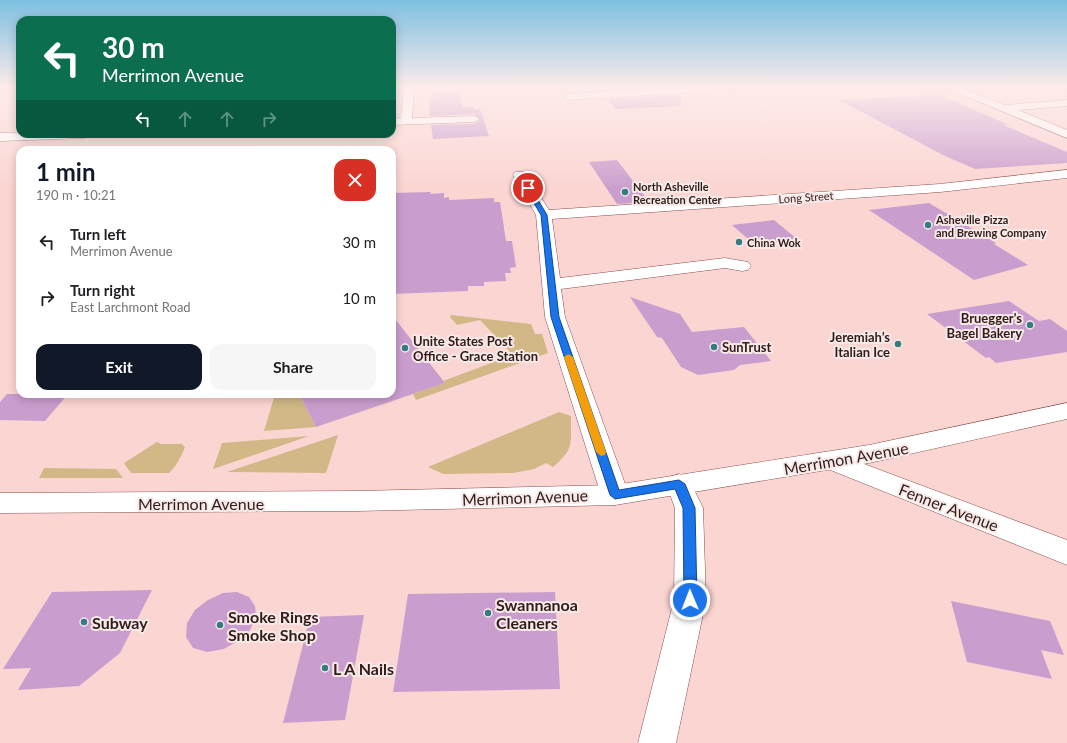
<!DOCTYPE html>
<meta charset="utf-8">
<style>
:root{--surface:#fff;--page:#f6f6f6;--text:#202124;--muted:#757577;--accent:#111827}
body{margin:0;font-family:Lato,sans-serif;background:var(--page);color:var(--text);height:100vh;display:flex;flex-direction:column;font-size:15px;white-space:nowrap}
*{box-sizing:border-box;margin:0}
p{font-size:13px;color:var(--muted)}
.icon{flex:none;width:22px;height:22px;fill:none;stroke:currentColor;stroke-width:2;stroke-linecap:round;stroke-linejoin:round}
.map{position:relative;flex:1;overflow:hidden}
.side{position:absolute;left:16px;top:146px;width:380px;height:252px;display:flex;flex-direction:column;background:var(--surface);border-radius:12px;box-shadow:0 2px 10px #0003}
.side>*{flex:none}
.top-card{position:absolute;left:16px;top:16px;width:380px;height:122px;border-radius:12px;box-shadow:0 2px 10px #0003;background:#0b6e4f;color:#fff;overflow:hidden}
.pin{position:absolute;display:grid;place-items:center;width:34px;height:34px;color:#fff;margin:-17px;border:2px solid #fff;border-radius:50%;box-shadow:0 1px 4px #0007}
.me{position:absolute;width:44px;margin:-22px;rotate:359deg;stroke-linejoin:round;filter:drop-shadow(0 0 3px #0008)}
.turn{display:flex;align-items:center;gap:14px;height:84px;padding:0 20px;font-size:18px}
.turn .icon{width:52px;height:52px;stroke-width:2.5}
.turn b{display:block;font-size:28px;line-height:34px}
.lanes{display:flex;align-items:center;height:38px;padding:0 20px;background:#0003;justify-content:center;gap:20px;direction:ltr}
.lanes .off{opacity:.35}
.round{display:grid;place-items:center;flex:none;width:42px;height:42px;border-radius:12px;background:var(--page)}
.headline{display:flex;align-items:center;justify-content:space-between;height:68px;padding:0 20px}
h1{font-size:24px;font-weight:700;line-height:30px;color:var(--accent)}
.action{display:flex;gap:8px;margin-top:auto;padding:8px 20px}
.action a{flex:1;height:46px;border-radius:12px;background:var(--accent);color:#fff;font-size:16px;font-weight:700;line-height:46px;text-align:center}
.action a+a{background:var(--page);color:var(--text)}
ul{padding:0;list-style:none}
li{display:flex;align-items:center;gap:12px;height:56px;padding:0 20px}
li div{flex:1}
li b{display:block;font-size:15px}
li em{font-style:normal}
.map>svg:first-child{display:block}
</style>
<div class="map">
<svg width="1067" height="743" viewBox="0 0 1067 743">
<rect width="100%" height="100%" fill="#fbd5d2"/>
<!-- green -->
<g fill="#d1b886">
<path d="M451 315 531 324 535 334H542L548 353 416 400 413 394 445 383 443 381 513 355 480 320 457 325 450 317Z"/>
<path d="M288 394H299L316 427 264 431 274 398Z"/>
<path d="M559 412 571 416C570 442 576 448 553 467L546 463 534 469 513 473 443 474 428 467Z"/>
<path d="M338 435 326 473 227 472Z"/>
<path d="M309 436 213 469 222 443Z"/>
<path d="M157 442 161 444H182L185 447C181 457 177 465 169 473H131L124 463Z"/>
<path d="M44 468 116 469 123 478H39Z"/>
</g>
<!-- building -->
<g fill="#c99dcd">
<path d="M596 87H660L599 91Z"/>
<path d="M459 92 462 107H473L474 110 480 109 489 136 433 139 431 125 474 124 481 120 474 114 430 116 429 99H433V93Z"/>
<path d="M681 95V106L616 109 607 99Z"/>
<path d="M940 95 1009 125H1003L1067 152V163L975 169 943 155 839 100Z"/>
<path d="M617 160 649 202 617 204 589 162Z"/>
<path d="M431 192 430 194 444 193V198L449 197V200L494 198V202H500L506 241H512L516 267 510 268 511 273H505L506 281 484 282V286H468V291L392 294V193Z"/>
<path d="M929 203 996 243 994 244 1028 265 974 280 869 210Z"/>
<path d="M774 220 797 239 755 245 732 225Z"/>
<path d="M630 297 680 314 692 332 744 327 771 361 740 365 734 370 698 375 681 367 662 338 657 337Z"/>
<path d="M1009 301 1039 321 1050 319 1067 331V352L996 363 989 357 986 358 927 314Z"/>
<path d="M392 315 445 383 316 427 299 394H392Z"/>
<path d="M7 394H68L45 421 0 420V402Z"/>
<path d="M152 590 120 653 79 686 18 690 31 668 3 669 52 592Z"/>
<path d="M237 592 249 597 255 606 256 617 250 630 238 641 224 649 207 652 193 648 186 637 187 623 195 610 208 600 223 593Z"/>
<path d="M555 592 560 689 393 692 408 594Z"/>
<path d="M951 601 1050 621 1064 655 1041 650 1052 679 967 662Z"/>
<path d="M364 615 345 720 283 723 310 617Z"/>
</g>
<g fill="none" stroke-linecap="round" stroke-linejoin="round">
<!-- minor casing -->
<g stroke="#84504d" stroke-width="1">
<g id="minor">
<path d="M404 87H414L412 118 474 116 480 119 474 122 392 125V119L401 118Z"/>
<path d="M684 87H738L733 90 568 100 563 97 568 94Z"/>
<path d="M944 87H958L1005 105 1067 100V106L1018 110 1067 130V138Z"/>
<path d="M0 133 91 134 85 138 0 141Z"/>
<path d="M1067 170V178L940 192 552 219 560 278 725 258 748 262 751 266 748 270 742 271 725 268 561 289 565 317 629 495 625 502 615 505 605 502 601 495 545 317 536 215 513 175 515 172H525L549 210 940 184Z"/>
<path d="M832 452 1067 540V565L823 467 819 461 823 455Z"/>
<path d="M679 474 688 477 703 508 706 600 676 743H638L674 600 675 508 666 484 670 477Z"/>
</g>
</g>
<!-- primary casing -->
<g stroke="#84504d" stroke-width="1">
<path id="primary" d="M1067 403V419L869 463 615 505 357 511 0 513V493L357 491 615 485 869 445Z"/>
</g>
<!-- minor -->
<use href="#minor" fill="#fff" fill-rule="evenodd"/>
<!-- primary -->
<use href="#primary" fill="#fff" fill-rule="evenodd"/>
</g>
<!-- sky -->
<linearGradient id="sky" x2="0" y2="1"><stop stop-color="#7dbfe1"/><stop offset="0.46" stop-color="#fdeceb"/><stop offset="1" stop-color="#fdeceb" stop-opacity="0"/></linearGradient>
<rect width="1067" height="191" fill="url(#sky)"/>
<!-- route -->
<path fill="#1a73e8" stroke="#114b97" d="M528 186 531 188 547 215 559 317 619 490 679 480 685 484 695 508 697 600 695 604 690 606 686 604 684 600 683 508 675 489 615 499 610 495 551 317 541 215 525 188Z"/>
<!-- slow -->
<path fill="#f59e0b" d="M568 354 573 357 606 452 605 455 601 456 596 452 564 357Z"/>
<!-- markers -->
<g fill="#337c82" stroke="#f6e9e8" stroke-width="1.5">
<circle cx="625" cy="192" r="4"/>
<circle cx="928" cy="225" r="4"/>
<circle cx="739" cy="242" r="4"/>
<circle cx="1030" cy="325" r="4"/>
<circle cx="898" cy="344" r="4"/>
<circle cx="714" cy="347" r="4"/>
<circle cx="405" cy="348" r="4"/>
<circle cx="488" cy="613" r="4"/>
<circle cx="84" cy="622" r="4"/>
<circle cx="220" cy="625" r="4"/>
<circle cx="325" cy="668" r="4"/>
</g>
<g text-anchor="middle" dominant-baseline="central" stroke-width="4" stroke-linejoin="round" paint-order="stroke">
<!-- far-poi labels -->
<g font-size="11" font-weight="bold" fill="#321c1a" stroke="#f6e9e8" text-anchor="start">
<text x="633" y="186">North Asheville<tspan x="633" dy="13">Recreation Center</tspan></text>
<text x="936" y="219">Asheville Pizza<tspan x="936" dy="13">and Brewing Company</tspan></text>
<text x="747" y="242">China Wok</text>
</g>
<!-- far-street labels -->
<g font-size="11" fill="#321c1a" stroke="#f6e9e8">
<text transform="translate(806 197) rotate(-4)">Long Street</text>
</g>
<!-- poi labels -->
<g font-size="13" font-weight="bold" fill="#321c1a" stroke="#f6e9e8" text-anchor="end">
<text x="1022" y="318">Bruegger's<tspan x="1022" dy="15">Bagel Bakery</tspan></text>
<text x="890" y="337">Jeremiah’s<tspan x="890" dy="15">Italian Ice</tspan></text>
<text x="413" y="341" text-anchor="start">Unite States Post<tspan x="413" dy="15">Office - Grace Station</tspan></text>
<text x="722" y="347" text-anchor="start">SunTrust</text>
</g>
<!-- near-street labels -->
<g font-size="16" fill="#321c1a" stroke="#f6e9e8">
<text transform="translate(846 458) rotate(-10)">Merrimon Avenue</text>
<text transform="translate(525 497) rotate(-2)">Merrimon Avenue</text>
<text x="201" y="503">Merrimon Avenue</text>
<text transform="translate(949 507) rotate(21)">Fenner Avenue</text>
</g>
<!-- near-poi labels -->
<g font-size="16" font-weight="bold" fill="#321c1a" stroke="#f6e9e8" text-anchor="start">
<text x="496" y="604">Swannanoa<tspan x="496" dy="18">Cleaners</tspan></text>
<text x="228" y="616">Smoke Rings<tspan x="228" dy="18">Smoke Shop</tspan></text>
<text x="92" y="622">Subway</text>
<text x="333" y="668">L A Nails</text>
</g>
</g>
</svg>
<div class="pin" style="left:528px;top:188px;background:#d93025"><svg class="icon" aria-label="arrive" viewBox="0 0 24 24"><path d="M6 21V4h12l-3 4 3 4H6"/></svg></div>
<svg class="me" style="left:690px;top:600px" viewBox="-20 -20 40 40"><circle r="17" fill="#1a73e8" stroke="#fff" stroke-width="3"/><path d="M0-11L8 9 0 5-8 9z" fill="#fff"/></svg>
<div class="top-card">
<div class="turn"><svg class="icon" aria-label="left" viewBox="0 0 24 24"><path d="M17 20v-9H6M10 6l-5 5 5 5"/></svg><div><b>30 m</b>Merrimon Avenue</div></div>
<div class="lanes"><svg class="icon" aria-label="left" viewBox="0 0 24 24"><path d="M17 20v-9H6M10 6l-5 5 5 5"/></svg><svg class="icon off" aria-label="ahead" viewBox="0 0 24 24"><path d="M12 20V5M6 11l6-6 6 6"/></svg><svg class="icon off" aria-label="ahead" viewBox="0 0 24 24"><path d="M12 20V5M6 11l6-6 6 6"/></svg><svg class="icon off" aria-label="right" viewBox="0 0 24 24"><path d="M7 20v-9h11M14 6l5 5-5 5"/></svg></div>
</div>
<section class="side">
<div class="headline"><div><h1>1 min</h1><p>190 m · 10:21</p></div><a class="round" style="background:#d93025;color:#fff"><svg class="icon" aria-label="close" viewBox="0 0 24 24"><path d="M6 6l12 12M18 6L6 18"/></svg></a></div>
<ul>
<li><svg class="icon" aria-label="left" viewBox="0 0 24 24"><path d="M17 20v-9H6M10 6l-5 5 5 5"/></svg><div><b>Turn left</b><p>Merrimon Avenue</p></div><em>30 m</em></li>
<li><svg class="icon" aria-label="right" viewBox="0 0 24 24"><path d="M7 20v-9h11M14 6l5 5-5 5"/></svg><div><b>Turn right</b><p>East Larchmont Road</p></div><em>10 m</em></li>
</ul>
<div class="action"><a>Exit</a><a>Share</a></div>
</section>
</div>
